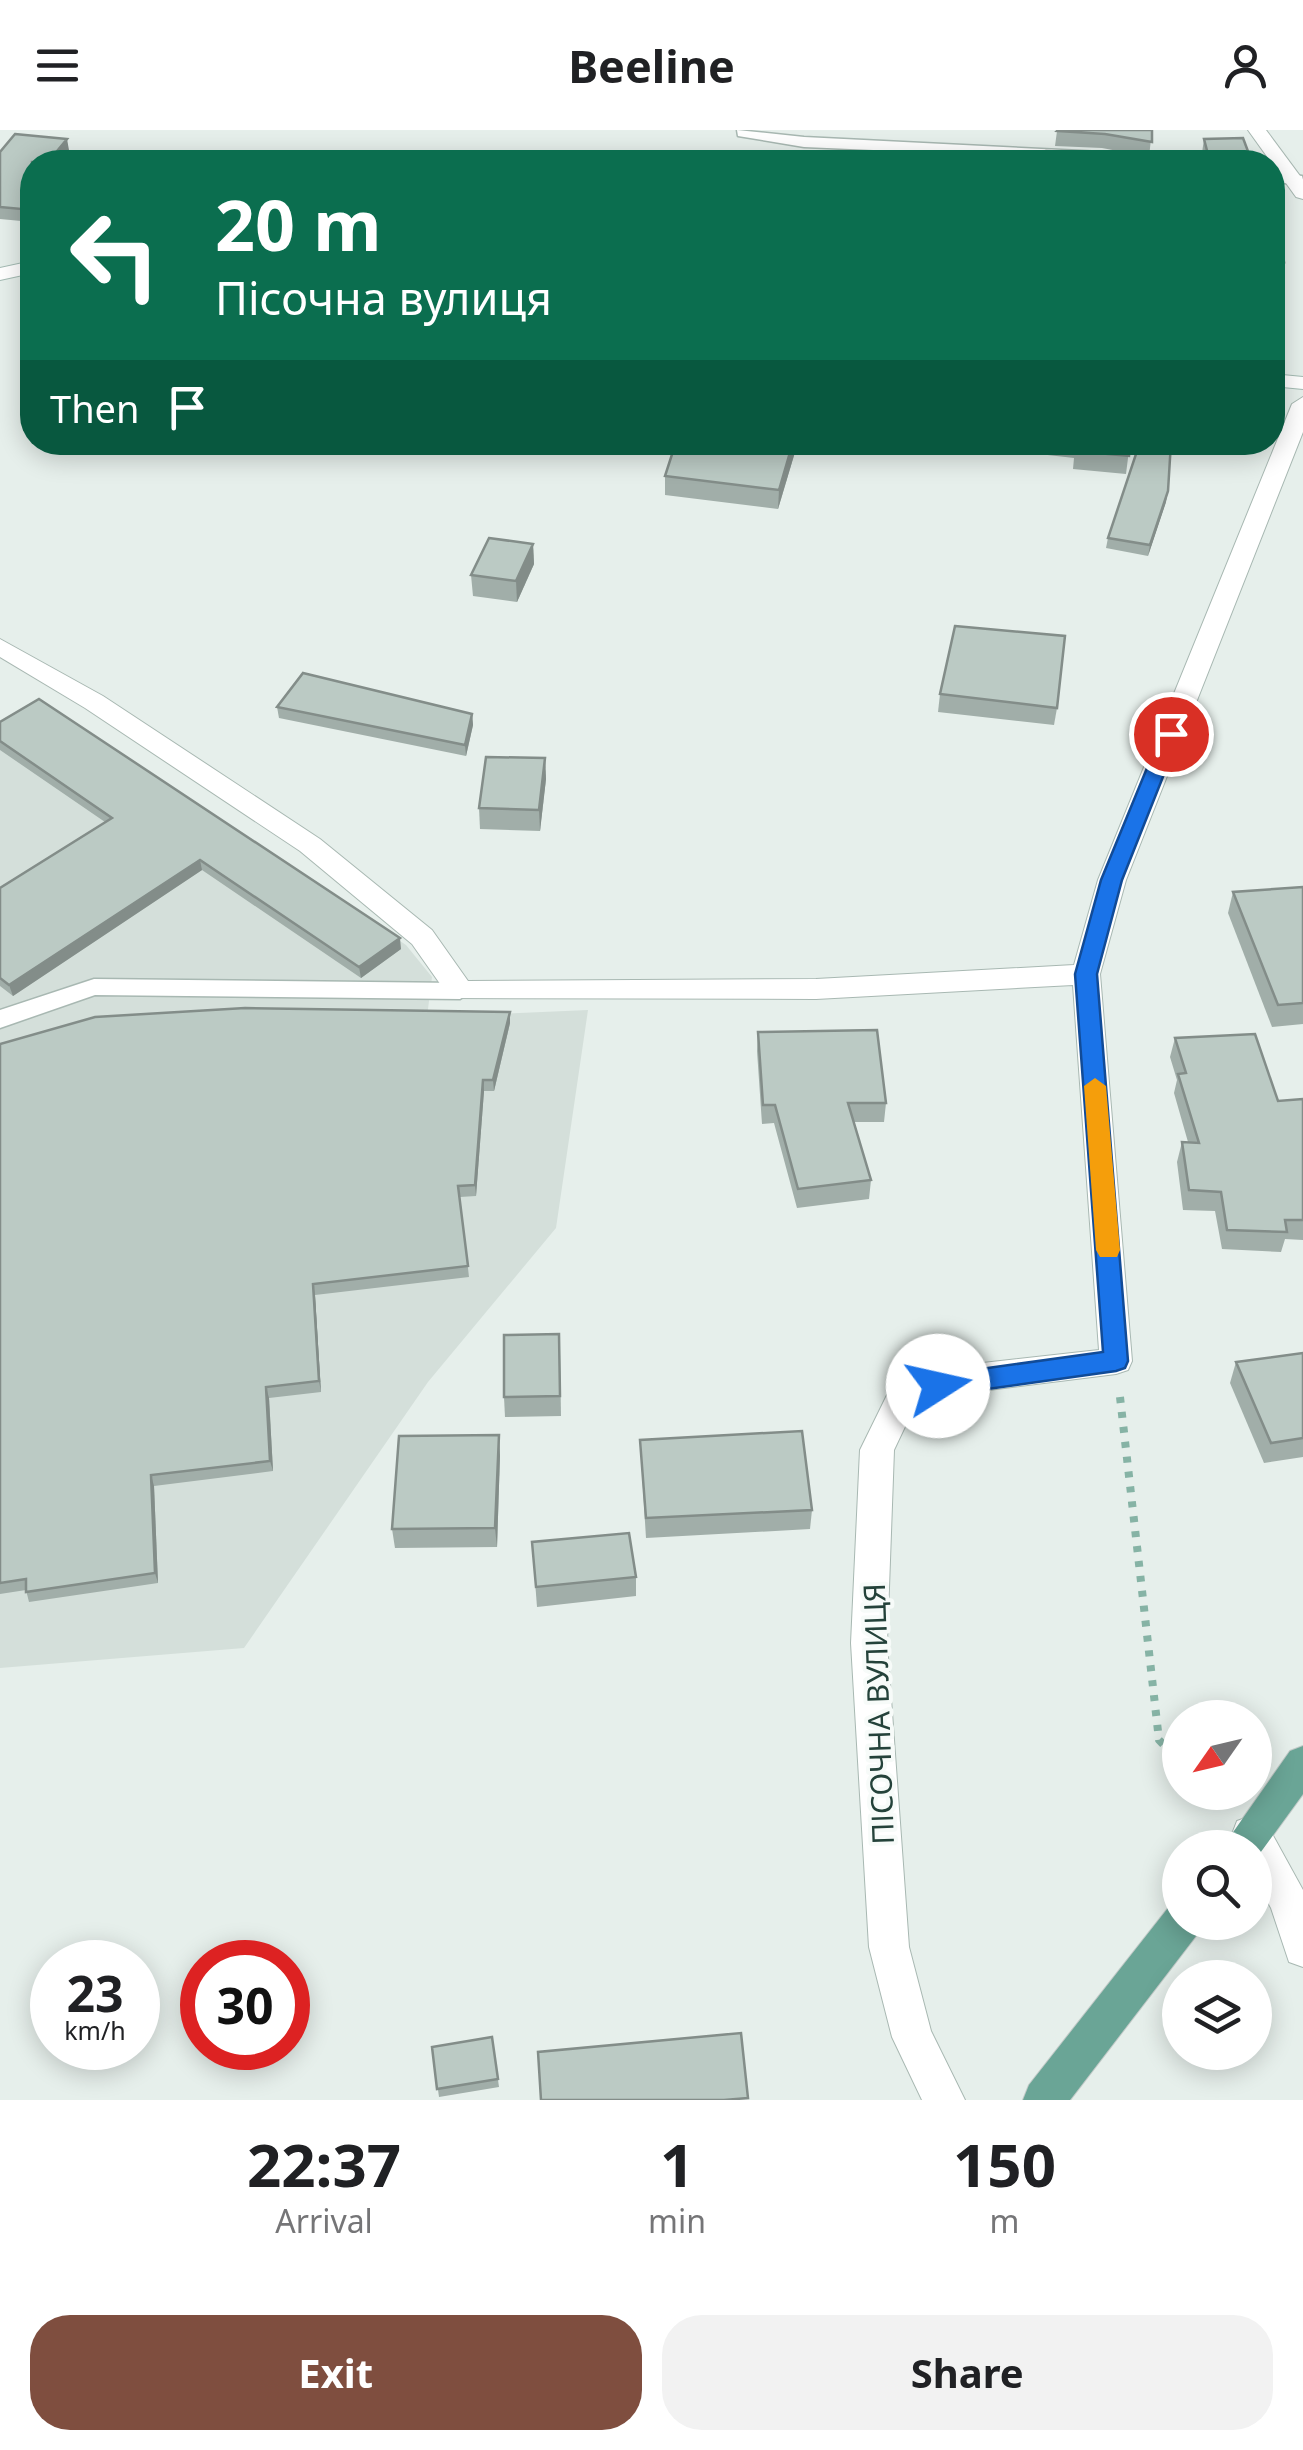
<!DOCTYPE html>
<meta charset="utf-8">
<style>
:root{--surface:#fff;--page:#f2f2f2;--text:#202124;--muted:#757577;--accent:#7f4e3f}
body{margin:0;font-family:"Noto Sans",sans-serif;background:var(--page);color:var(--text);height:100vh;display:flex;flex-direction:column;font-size:38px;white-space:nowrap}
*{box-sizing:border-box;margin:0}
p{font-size:32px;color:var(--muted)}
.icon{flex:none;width:55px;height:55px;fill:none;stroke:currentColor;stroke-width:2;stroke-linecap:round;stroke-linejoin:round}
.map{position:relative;height:1970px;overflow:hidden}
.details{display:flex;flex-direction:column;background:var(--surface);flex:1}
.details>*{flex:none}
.banner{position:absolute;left:20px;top:20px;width:1265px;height:305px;border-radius:40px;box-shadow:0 5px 25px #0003;background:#0b6e4f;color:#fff;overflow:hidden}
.needle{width:65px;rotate:236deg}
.buttons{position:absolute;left:1162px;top:1570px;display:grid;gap:20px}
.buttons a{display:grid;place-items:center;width:110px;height:110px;border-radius:50%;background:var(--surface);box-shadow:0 5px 25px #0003;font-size:50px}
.speed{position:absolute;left:30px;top:1810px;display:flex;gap:20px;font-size:50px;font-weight:700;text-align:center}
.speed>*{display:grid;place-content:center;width:130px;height:130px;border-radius:50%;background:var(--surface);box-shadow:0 5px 25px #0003;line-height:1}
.speed small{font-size:25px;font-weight:400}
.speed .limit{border:15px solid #d22;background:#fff;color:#111}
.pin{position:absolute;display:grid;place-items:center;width:85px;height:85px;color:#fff;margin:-42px;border:5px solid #fff;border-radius:50%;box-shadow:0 2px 10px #0007}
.me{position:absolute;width:110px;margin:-55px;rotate:80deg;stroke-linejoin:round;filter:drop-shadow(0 0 8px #0008)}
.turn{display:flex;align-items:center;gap:35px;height:210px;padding:0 30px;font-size:45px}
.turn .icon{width:130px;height:130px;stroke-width:2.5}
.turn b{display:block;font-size:70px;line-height:85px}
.then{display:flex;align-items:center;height:95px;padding:0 30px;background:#0003;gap:20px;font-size:38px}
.eta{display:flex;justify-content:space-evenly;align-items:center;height:170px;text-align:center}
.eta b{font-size:60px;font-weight:700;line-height:70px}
.primary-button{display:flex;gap:20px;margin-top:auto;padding:20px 30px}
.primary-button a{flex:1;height:115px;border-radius:40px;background:var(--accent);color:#fff;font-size:40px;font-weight:700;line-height:115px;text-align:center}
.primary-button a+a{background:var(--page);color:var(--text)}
header{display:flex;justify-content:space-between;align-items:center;height:130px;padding:0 30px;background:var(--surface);font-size:45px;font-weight:700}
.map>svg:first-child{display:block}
</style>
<header><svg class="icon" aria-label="menu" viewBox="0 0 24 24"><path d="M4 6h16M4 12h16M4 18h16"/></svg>Beeline<svg class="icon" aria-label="person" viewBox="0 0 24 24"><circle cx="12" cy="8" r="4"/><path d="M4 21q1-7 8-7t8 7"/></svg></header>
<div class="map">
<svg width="1303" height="1970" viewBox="0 0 1303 1970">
<rect width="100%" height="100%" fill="#e6efeb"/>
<!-- built -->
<path fill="#d4dfda" d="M42 571 406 815 432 847 427 887 588 880 556 1098 428 1252 244 1518 0 1538V599Z"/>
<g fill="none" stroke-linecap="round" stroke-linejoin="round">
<!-- lane casing -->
<g stroke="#a8b8b2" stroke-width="3">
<g id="lane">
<path d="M737 0 804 7 1102 22 1142 27 1150 32 804 17 738 6Z"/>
<path d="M1272 42 1302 46 1303 50 1296 54 1272 52Z"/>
<path d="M94 849 460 853 472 861 460 869 95 865 0 898V880Z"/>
</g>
</g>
<!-- street casing -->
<g stroke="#a8b8b2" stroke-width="2">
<g id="street">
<path d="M1248 0H1266L1303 50V69L1296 67Z"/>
<path d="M1303 267V302L1126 750 1100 844 1132 1231 1128 1240 1116 1244 965 1263 924 1273 911 1284 894 1320 887 1513 909 1817 931 1901 965 1970H922L892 1907 869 1817 851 1513 860 1320 887 1265 902 1252 965 1235 1099 1220 1073 855 816 869 450 868 412 814 300 721 85 578 0 527V509L103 566 320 709 432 800 468 851 816 849 1074 835 1098 750 1292 274Z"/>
<path d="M1251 1686 1265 1691 1303 1760V1837L1289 1832 1271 1778 1255 1749V1718H1238L1232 1704 1237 1691Z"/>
</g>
</g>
<!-- secondary casing -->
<g stroke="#a4bbb3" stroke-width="2">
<g id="secondary">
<path d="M32 131V143L0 150V138Z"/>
<path d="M1272 244 1303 247V259L1272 256Z"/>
</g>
</g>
<!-- primary casing -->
<g stroke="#c2cac8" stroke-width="2">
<g id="primary">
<path d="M1303 1616V1664L1255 1730V1718H1222L1290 1621Z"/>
<path d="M1180 1774V1792H1201L1196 1806 1070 1970H1023L1029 1955 1168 1778Z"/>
</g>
</g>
<!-- path -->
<g stroke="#86b3a5" stroke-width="8" stroke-dasharray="6 9" stroke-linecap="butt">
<path d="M1120 1267 1159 1610 1180 1631"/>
<path d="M1211 1662 1224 1676"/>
</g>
<!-- lane -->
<use href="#lane" fill="#fff" fill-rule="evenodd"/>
<!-- street -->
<use href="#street" fill="#fff" fill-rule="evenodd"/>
<!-- secondary -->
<use href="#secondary" fill="#fff" fill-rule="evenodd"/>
<!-- primary -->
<use href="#primary" fill="#6aa596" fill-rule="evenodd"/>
</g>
<!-- wall -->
<g fill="#a1aea9">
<path d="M1152 0 1149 27 1102 18 1055 16 1057 1Z"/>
<path d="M1204 9 1252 32H1204L1202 23Z"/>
<path d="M69 20 59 32H32V92L0 89V22Z"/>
<path d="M1272 81 1284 132 1280 147H1272Z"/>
<path d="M798 312 778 379 665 365V346Z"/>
<path d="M1031 312H1130L1126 344 1073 339 1074 328 1030 323Z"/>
<path d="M1166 372 1148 426 1106 418 1108 408Z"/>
<path d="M533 414 534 434 517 472 473 466 471 445Z"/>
<path d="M940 564 1057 578 1054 595 938 582Z"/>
<path d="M277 577 472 584 473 595 466 626 279 588Z"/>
<path d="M0 592 401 819 361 848 202 740 13 866 0 856V758L105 692 0 620Z"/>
<path d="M545 628 546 649 540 701 480 699 479 678Z"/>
<path d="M1303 757V894L1272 897 1228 783 1233 762Z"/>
<path d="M510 893 494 961H484L476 1066 460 1067 469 1147 315 1165 321 1262 269 1268 273 1341 154 1356 158 1453 29 1472 26 1460 0 1464V914Z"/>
<path d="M758 902 886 973 884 992H854L871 1050 869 1069 797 1078 774 993 762 994 757 921Z"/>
<path d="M1175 908 1278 971 1303 969V1110L1285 1109 1281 1122 1222 1119 1215 1081 1183 1080 1177 1032 1182 1012H1188L1174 963 1177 950 1170 927Z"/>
<path d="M1303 1223V1327L1264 1333 1230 1253 1236 1232Z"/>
<path d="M560 1224 561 1286 505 1287 504 1267Z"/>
<path d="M640 1310 812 1380 810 1399 646 1408Z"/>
<path d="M500 1325 497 1417 395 1418 392 1399Z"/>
<path d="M532 1412 636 1447V1466L537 1477Z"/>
<path d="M492 1907 499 1957 439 1967 432 1917Z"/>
</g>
<!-- shaded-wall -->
<g fill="#838d89">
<path d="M67 9 69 20 59 32H48Z"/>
<path d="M32 52V67L23 64Z"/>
<path d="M793 312H798L778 379 779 360Z"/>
<path d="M1168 361 1166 372 1148 426 1150 415Z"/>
<path d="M533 414 534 434 517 472 516 451Z"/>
<path d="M472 584 473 595 466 626 465 615Z"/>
<path d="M545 628 546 649 540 701 539 680Z"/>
<path d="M200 730 202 740 13 866 9 855Z"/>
<path d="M400 808 401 819 361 848 359 837Z"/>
<path d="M510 882V893L494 961 493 950Z"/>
<path d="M483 950 484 961 476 1066 475 1055Z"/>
<path d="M313 1154 315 1165 321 1262 319 1251Z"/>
<path d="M266 1257 269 1268 273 1341 270 1331Z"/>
<path d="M499 1305 500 1325 497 1417 495 1398Z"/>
<path d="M151 1345 154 1356 158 1453 155 1443Z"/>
</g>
<!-- building -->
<g fill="#bbcac4" stroke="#838d89" stroke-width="2.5">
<path d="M1058 0H1152V12L1105 4 1057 1Z"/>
<path d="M15 4 67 9 48 32H32V52L23 64 32 67V80L0 77V22Z"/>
<path d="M1243 8 1252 32H1210L1204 9Z"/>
<path d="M1046 21 1113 24 1110 32H1038Z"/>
<path d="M1272 81H1277L1284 132 1272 131Z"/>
<path d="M676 312H793L779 360 665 346Z"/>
<path d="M1077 312H1130L1129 326 1076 321Z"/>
<path d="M1140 312H1171L1168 361 1150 415 1108 408Z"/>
<path d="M489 408 533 414 516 451 471 445Z"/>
<path d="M955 496 1065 506 1057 578 940 564Z"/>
<path d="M303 543 472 584 465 615 277 577Z"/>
<path d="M39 569 400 808 359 837 200 730 9 855 0 848V758L112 688 0 611V592Z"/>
<path d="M486 627 545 628 539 680 479 678Z"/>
<path d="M1303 757V873L1278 875 1233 762Z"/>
<path d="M245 878 510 882 493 950H483L475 1055 458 1056 468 1136 313 1154 319 1251 266 1257 270 1331 151 1345 155 1443 26 1462V1449L0 1453V914L95 887Z"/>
<path d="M877 900 886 973H848L871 1050 798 1059 775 975H763L758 902Z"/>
<path d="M1255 904 1278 971 1303 969V1090H1285L1287 1102 1227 1100 1221 1062 1189 1060 1182 1012 1199 1013 1178 944 1186 943 1175 908Z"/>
<path d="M559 1204 560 1266 504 1267V1205Z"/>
<path d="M1303 1223V1308L1271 1313 1236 1232Z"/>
<path d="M802 1301 812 1380 646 1388 640 1310Z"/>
<path d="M499 1305 495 1398 392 1399 399 1306Z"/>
<path d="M629 1403 636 1447 536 1457 532 1412Z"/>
<path d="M741 1903 748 1968 724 1970H541L538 1922Z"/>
<path d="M492 1907 498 1949 437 1959 432 1917Z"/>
</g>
<!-- route -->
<path fill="#1a73e8" stroke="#114b97" stroke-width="2.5" d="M1171 597 1180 604 1122 750 1097 844 1128 1231 1125 1238 1116 1241 938 1266 929 1263 925 1256 929 1248 938 1245 1103 1222 1075 844 1101 750 1161 604Z"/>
<!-- slow -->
<path fill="#f59e0b" d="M1095 948 1106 956 1120 1120 1117 1127H1100L1096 1120 1084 956Z"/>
<g text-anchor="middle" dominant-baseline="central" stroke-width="8" stroke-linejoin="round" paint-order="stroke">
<!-- street labels -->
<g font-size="30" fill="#24423a" stroke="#f7fbf9">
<text transform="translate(878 1584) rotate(-92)">ПІСОЧНА ВУЛИЦЯ</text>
</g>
</g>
</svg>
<div class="buttons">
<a><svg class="needle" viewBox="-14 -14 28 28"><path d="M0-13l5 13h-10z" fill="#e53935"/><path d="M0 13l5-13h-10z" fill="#757577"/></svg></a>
<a><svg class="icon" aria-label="search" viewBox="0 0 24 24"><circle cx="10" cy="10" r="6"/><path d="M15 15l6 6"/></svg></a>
<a><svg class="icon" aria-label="layers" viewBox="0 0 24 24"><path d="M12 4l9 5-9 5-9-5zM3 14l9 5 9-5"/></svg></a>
</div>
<div class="speed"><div>23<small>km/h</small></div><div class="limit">30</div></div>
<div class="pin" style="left:1171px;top:604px;background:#d93025"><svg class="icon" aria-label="arrive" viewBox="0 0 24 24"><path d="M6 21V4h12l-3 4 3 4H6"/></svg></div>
<svg class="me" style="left:938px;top:1256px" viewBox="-20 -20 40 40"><circle r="19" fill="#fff"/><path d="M0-13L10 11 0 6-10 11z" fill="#1a73e8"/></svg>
<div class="banner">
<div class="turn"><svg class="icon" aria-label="left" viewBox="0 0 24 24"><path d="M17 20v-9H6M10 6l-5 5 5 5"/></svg><div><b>20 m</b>Пісочна вулиця</div></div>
<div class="then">Then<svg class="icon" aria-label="arrive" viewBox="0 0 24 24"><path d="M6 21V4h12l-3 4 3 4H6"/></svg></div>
</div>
</div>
<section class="details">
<div class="eta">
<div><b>22:37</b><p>Arrival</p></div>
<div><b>1</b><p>min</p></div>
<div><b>150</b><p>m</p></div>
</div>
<div class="primary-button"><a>Exit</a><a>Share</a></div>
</section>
